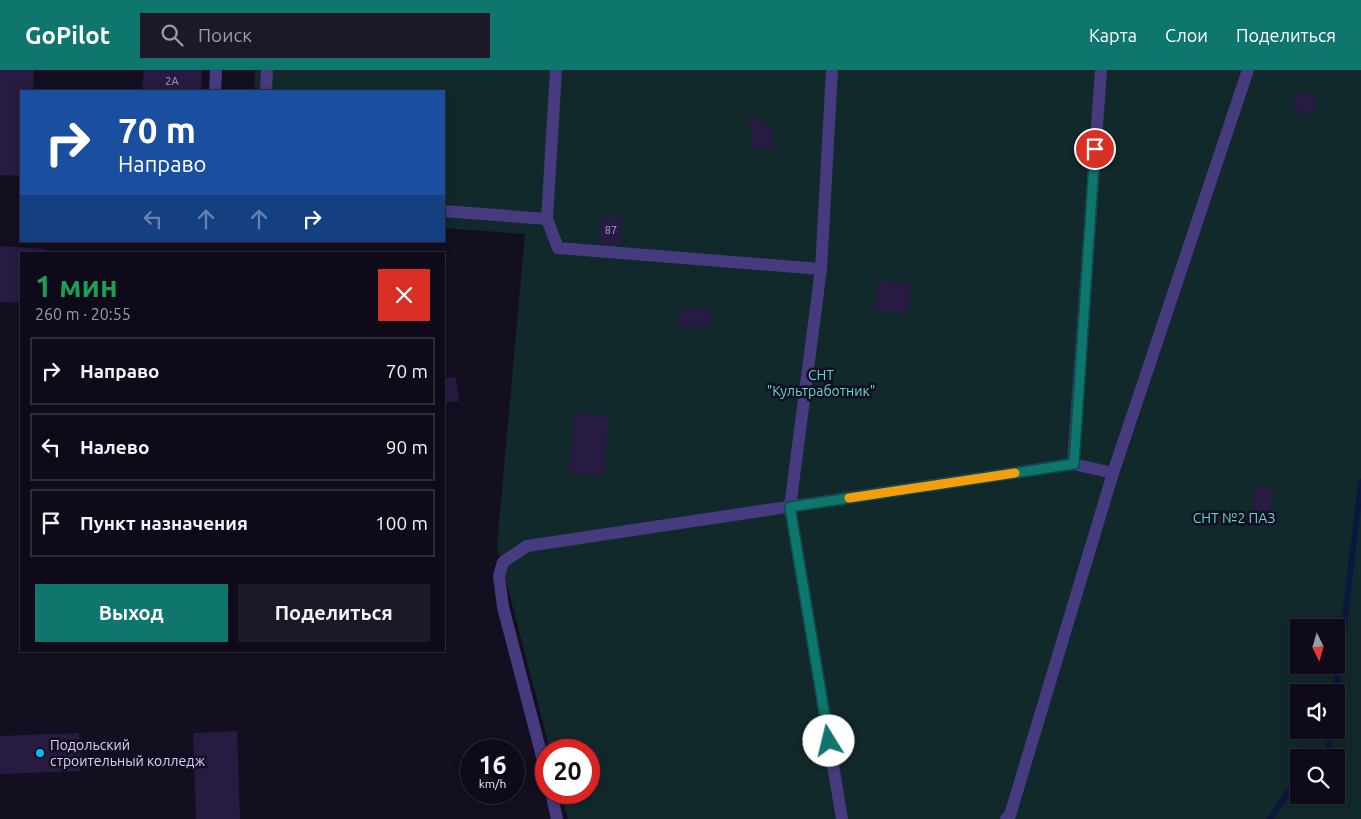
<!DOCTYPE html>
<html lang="ru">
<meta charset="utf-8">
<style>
:root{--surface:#0f0a19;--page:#1d1826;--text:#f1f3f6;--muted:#9b9aa2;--line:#2f2b38;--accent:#0f766e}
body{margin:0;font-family:Ubuntu,sans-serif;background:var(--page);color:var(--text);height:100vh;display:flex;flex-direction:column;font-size:19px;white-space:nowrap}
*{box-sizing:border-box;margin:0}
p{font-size:16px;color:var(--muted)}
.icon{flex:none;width:28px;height:28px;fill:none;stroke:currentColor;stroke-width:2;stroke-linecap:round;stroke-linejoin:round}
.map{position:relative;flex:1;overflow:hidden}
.sheet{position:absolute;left:20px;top:182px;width:425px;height:400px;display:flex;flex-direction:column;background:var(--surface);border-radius:0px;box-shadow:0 2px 12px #0003,0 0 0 1px var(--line)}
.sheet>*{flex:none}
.banner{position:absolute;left:20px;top:20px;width:425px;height:152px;border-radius:0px;box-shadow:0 2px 12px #0003,0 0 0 1px var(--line);background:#1a4fa0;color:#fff;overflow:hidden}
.needle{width:32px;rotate:175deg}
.fabs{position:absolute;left:1290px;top:549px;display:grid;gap:10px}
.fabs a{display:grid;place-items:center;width:55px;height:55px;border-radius:0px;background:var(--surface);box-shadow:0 2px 12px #0003,0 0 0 1px var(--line);font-size:25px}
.speed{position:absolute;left:460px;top:669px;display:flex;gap:10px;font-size:25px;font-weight:700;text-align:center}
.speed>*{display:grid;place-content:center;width:65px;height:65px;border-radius:50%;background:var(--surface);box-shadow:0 2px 12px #0003,0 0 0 1px var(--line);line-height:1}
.speed small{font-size:12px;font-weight:400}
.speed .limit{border:8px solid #d22;background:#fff;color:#111}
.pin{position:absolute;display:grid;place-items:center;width:42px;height:42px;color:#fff;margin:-21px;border:2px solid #fff;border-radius:50%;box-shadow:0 1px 5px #0007}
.me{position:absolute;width:55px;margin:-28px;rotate:351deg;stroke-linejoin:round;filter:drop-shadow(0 0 4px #0008)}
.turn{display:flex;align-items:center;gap:18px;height:105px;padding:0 15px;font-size:22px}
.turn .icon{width:65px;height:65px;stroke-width:2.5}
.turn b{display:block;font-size:35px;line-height:42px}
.lanes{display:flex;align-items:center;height:48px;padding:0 15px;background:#0003;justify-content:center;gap:25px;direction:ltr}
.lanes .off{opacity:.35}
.round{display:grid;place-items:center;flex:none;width:52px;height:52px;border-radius:0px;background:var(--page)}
.overview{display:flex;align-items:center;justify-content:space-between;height:85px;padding:0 15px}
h1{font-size:30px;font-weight:700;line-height:38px;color:#1e9e55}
.action{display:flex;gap:10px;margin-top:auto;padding:10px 15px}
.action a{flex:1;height:58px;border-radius:0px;background:var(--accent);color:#fff;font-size:20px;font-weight:700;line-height:58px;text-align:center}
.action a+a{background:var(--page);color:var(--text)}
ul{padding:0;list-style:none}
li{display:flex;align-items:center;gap:15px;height:68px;margin:0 10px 8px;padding:0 5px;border:2px solid var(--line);border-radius:0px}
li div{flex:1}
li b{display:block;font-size:19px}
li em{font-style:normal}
header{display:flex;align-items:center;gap:30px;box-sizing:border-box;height:70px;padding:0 25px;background:var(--accent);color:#fff}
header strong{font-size:24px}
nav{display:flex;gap:28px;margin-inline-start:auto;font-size:18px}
.search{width:350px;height:45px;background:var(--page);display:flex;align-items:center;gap:12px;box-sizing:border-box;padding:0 18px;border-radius:0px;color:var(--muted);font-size:19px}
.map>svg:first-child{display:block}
</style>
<header>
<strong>GoPilot</strong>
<div class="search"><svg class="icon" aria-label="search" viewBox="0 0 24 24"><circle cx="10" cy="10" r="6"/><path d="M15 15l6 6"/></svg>Поиск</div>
<nav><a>Карта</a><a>Слои</a><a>Поделиться</a></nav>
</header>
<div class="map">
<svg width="1361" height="749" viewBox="0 0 1361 749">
<rect width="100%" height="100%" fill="#140e21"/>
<!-- green -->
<path fill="#11292b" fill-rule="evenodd" d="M255 0H1361V749H568L561 723 589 722V680H550L497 476 525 164 444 158V21H254ZM1299 558H1336V595H1299ZM1299 622H1336V660H1299ZM1299 688H1336V725H1299Z"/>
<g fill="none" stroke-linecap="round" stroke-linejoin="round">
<!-- stream -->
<g stroke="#0b173d" stroke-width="6">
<path d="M1336 622 1361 412"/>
<path d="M1328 688 1331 660"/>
<path d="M1270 749 1291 718 1299 714"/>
</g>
</g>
<!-- building -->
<g fill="#281b42">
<path d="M0 0H34L33 21H21V106L0 105Z"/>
<path d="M144 0H202L201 21H142Z"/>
<path d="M1299 20 1318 27 1312 45 1292 38Z"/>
<path d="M749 49 765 50V58L773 59 772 79 751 77 753 60H748Z"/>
<path d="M601 146 622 147 620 175 599 174Z"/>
<path d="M0 176 46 179V184H21V233L0 232Z"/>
<path d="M878 210 912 214 907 244 874 240Z"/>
<path d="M710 238 711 256 679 257V239Z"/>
<path d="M456 307 459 331 444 333V308Z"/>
<path d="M574 343 609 346 603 406 569 403Z"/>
<path d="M1255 416 1274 419 1270 446 1251 443Z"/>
<path d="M237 661 240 749H196L193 663Z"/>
<path d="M79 663 81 701 0 704V666Z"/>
</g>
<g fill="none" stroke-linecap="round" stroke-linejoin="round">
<!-- minor -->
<g stroke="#463b7f" stroke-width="12">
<path d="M556 0 547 149 558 178 821 199"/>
<path d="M832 0 821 199 790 437 842 749"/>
<path d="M215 21 216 0"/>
<path d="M266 21 267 0"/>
<path d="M444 141 547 149"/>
<path d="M1073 394 1101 0"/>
<path d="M546 702 503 537 499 506 503 492 527 476 1073 394 1113 403 1248 0"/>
<path d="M551 722 557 749"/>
<path d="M1006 749 1010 745 1113 403"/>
</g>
</g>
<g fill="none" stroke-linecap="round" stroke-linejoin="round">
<!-- route casing -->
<g stroke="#0a4d48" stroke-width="12">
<path id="route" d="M829 671 790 437 1074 394 1095 79"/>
</g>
<!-- route -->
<use href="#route" stroke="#0f766e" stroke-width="9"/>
<!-- slow -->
<path stroke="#f59e0b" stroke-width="9" d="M849 428 1015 403"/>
</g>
<!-- markers -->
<circle fill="#08bcf2" stroke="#140e21" stroke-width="2" cx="40" cy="683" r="5"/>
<g text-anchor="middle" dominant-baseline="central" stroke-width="5" stroke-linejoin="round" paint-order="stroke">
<!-- number labels -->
<g font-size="11" fill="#aea3ce">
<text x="172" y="11">2А</text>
<text x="611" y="160">87</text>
</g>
<!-- park labels -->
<g font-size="14" fill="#5edbcc" stroke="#140e21">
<text x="821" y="305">СНТ<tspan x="821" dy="16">"Культработник"</tspan></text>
<text x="1234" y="448">СНТ №2 ПАЗ</text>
</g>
<!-- poi labels -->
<g font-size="14" fill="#dbd0fd" stroke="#140e21" text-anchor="start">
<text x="50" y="675">Подольский<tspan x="50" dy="16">строительный колледж</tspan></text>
</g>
</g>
</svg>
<div class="fabs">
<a><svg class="needle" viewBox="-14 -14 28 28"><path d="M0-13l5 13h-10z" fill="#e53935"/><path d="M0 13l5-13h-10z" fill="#9b9aa2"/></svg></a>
<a><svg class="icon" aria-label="sound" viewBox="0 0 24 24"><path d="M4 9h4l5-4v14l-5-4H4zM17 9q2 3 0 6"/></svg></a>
<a><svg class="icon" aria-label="search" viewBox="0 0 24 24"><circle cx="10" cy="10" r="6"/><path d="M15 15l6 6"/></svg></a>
</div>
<div class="speed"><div>16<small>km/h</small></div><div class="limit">20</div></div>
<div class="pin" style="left:1095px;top:79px;background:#d93025"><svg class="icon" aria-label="arrive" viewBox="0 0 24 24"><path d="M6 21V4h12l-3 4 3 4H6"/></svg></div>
<svg class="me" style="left:829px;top:671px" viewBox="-20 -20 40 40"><circle r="19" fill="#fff"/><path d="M0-13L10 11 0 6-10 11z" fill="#0f766e"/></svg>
<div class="banner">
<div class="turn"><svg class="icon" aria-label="right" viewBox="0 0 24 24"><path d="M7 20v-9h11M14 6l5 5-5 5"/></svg><div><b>70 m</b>Направо</div></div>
<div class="lanes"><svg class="icon off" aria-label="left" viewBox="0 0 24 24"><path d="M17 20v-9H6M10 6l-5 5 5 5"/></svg><svg class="icon off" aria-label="ahead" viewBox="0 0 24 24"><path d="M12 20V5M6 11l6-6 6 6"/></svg><svg class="icon off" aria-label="ahead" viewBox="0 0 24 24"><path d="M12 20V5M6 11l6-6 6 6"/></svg><svg class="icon" aria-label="right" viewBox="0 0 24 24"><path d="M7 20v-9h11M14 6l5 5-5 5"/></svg></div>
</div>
<section class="sheet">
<div class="overview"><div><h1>1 мин</h1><p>260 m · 20:55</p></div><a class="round" style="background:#d93025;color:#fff"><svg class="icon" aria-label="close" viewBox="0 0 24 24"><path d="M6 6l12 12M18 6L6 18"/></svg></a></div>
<ul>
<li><svg class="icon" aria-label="right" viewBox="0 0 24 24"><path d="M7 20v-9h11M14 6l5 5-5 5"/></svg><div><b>Направо</b></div><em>70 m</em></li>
<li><svg class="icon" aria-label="left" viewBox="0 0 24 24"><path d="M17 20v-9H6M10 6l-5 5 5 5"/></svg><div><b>Налево</b></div><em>90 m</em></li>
<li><svg class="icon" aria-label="arrive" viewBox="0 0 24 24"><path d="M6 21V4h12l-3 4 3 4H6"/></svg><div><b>Пункт назначения</b></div><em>100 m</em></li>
</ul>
<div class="action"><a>Выход</a><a>Поделиться</a></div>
</section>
</div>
